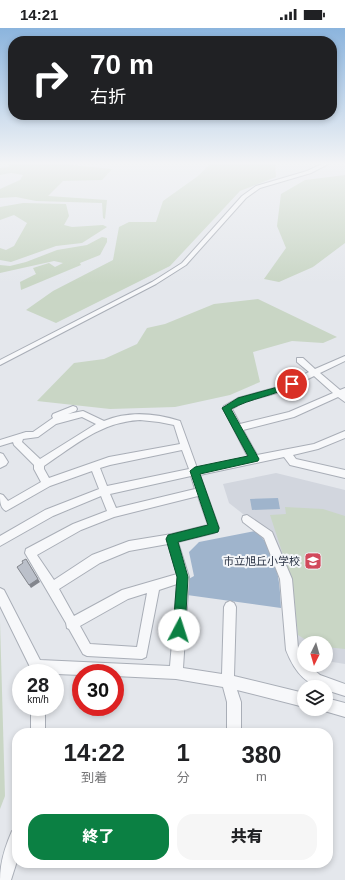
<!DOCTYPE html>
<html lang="ja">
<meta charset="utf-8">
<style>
:root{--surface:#fff;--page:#f6f6f6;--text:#202124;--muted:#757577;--accent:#0b8043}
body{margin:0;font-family:Arial,"Noto Sans JP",sans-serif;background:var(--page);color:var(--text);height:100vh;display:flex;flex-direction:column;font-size:15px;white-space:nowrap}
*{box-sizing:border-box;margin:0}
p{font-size:13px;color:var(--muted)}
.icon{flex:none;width:22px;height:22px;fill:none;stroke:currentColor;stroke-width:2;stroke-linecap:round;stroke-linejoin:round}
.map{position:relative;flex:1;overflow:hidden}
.side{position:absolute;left:12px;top:700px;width:321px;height:140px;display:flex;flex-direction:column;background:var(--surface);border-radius:16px;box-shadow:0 2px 6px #0003}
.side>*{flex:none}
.hud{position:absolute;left:8px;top:8px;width:329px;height:84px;border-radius:16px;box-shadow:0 2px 6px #0003;background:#202124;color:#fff;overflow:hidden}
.needle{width:26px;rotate:185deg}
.fabs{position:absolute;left:297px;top:608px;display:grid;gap:8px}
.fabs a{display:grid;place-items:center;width:36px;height:36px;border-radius:50%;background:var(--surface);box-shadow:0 2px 6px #0003;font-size:20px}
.speed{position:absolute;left:12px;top:636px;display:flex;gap:8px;font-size:20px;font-weight:700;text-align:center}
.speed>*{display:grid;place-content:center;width:52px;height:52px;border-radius:50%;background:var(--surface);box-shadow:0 2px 6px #0003;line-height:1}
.speed small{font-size:10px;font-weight:400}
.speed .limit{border:6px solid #d22;background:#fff;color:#111}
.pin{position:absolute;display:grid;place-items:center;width:34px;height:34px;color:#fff;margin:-17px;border:2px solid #fff;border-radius:50%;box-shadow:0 1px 4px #0007}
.me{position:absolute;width:44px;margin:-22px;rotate:5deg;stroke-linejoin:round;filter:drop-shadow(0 0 3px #0008)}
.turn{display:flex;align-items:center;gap:14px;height:84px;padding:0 16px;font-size:18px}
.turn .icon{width:52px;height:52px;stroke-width:2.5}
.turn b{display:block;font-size:28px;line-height:34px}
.eta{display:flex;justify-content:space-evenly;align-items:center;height:68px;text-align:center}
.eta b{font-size:24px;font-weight:800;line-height:28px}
.action{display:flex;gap:8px;margin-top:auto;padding:8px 16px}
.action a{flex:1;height:46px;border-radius:16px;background:var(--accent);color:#fff;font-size:16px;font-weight:800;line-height:46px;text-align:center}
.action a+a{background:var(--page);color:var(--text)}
.status{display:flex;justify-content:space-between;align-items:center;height:28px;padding:0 20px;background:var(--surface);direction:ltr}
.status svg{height:11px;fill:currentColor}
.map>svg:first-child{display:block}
</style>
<div class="status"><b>14:21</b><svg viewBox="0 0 49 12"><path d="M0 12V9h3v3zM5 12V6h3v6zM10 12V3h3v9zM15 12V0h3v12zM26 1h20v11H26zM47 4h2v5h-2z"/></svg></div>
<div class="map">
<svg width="345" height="852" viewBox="0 0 345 852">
<rect width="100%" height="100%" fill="#e4e7ec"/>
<!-- built -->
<path fill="#d2d6de" d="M276 445 345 462V636L326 633V615H304V625L303 624 294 609 271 508 229 475 223 456Z"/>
<!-- green -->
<g fill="#c9d6c5">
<path d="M8 135H53L112 141 102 152 63 153 48 168 107 172 105 191 103 190 102 175 36 173 16 169 0 170V161L20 152 23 147 11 145 0 147V140L9 139Z"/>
<path d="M211 135H275L276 149 240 163 170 238 56 295 26 282 53 263 113 232 119 199 129 194H156L163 173 198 148Z"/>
<path d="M345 147V215L313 239 279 254 264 251 286 220 277 198 281 166 305 152Z"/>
<path d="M23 175 66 176 69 188 64 197 72 199 103 197 107 199 82 215 56 218 11 234 0 232V220L6 222 14 218 27 195 14 187 0 192V179Z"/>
<path d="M102 209 107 210V214L100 227 80 235 81 237 21 262 20 254 36 246 33 240 49 235 55 239 63 235 54 233 0 245V237L10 238 26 234 57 222 87 217Z"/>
<path d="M258 271 337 309 323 315 292 313 253 324 260 354 230 367 175 379 110 381 37 373 74 335 104 331 137 316 147 300 165 296 214 276Z"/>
<path d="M285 479 323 481 345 488V621L326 619V615H311L298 607 293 557 270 487 286 486Z"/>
<path d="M0 593 5 768 0 781Z"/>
</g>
<!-- water -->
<g fill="#9fb4cc">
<path d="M278 470 280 481 252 482 250 471Z"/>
<path d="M255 503C277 520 280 554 281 580L187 567 185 553 194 548 189 524 199 514Z"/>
</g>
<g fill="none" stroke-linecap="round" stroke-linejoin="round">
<!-- minor casing -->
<g stroke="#a9aeb7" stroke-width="2">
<g id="minor">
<path d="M324 135H330L311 145 260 160 246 170 186 237 156 256 0 337V332L152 254 182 235 242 168 256 158 307 143Z"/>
<path d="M345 328V333L320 345 340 362 345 360V374L338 369 294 389 243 402 257 427 314 416 345 403V410L318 421 293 427 296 431 345 442V450L290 437 284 429 200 447 219 500 218 503 214 505 178 514 189 549 183 640 222 646 224 579 226 575 230 573 234 575 236 579 234 648 304 665V679L237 662 241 674V705H227V674L223 659 176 651 115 648V645H81V647L31 645 30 639 0 578V560L4 562 40 632 170 638 177 556 159 562 146 629 142 631 87 628 83 626 69 601 67 600 66 595 25 525 26 521 73 496 107 483 101 468 53 488 0 518V508L45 482 99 461 92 443 50 458 6 483C0 480 0 473 0 466L3 467 8 473 41 454 34 441V437L14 417 13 414 0 418V412L26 404H33L53 390 52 388 53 386 73 378 76 379 77 381 76 383 68 386 83 383 104 393C128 383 155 385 180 393L197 440 248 429 223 380 224 378 238 370 278 359 309 344 297 334V330H303L315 341ZM314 348 333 365 289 384 240 396 232 381 244 374 284 363ZM82 389 96 396 40 431 22 414 23 411 38 409 56 396ZM140 392 159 394 174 397 180 416 109 429 49 450 44 441V438C75 417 101 394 140 392ZM182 422 189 441 107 458 100 440 110 437ZM191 448 195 461 116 480 110 466ZM198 468 208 497 172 506 129 513 92 527 54 552 37 527 81 502 114 489ZM168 516 177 546 122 562 74 588 59 561 100 535 129 523ZM147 565 137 619 90 616 80 598 128 571Z"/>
<path d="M0 425 3 426 8 434 6 437 0 440Z"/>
<path d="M247 487 272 504 292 551 298 620 304 631V637H308L320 647 345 656V668L326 662V659C305 659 293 640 286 622L280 551 264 510 243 494 242 491 243 488Z"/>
<path d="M326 670 345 675V689L321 682 326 681Z"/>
<rect x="31" y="679" width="14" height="26"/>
<path d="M17 800V833L11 852H0C0 834 5 819 12 803Z"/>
</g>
</g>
<!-- minor -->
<use href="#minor" fill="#f7f8fa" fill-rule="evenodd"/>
</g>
<!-- shaded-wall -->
<path fill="#83868d" d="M26 531 40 554 31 560 29 557Z"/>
<!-- building -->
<path fill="#bbc0ca" stroke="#83868d" d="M26 531 38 551 29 557 17 539 23 535 22 533Z"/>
<!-- sky -->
<linearGradient id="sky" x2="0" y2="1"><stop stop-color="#8bb4dd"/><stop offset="0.53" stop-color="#f3f4f6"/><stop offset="1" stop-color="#f3f4f6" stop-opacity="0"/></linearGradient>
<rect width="345" height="255" fill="url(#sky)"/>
<!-- route -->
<path fill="#0b8043" stroke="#07532c" d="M292 353 294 354V357C274 368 251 370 231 381L259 431 258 433 200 446 219 500 218 504 178 514 188 549 185 602 184 606 179 608 175 606 173 602 177 549 166 511 168 507 208 497 190 443 195 439 248 428 222 380 238 370 278 359Z"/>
<!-- icons -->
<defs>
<g id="school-square" transform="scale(0.9)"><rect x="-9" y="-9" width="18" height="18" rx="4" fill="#d1495b" stroke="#f4f6f9"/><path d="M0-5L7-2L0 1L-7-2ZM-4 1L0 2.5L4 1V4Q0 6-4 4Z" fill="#fff"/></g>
</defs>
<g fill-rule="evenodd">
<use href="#school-square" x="313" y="533"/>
</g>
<g text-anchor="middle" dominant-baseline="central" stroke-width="4" stroke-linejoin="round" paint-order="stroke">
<!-- poi labels -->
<g font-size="11" fill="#2b3445" stroke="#f4f6f9" text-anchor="end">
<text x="300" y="533">市立旭丘小学校</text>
</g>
</g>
</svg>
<div class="fabs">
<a><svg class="needle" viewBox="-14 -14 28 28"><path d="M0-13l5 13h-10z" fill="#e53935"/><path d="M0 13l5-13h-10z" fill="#757577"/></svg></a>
<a><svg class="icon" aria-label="layers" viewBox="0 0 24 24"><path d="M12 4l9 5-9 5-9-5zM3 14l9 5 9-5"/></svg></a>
</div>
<div class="speed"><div>28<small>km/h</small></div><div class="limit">30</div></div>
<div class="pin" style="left:292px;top:356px;background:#d93025"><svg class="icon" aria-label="arrive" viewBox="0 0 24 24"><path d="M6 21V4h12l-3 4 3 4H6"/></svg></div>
<svg class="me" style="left:179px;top:602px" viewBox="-20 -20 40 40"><circle r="19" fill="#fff"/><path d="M0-13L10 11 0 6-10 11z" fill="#0b8043"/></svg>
<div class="hud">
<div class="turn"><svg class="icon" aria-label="right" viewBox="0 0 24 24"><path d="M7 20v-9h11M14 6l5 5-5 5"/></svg><div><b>70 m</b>右折</div></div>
</div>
<section class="side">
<div class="eta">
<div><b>14:22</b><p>到着</p></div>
<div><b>1</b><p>分</p></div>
<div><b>380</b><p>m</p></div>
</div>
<div class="action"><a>終了</a><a>共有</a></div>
</section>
</div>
